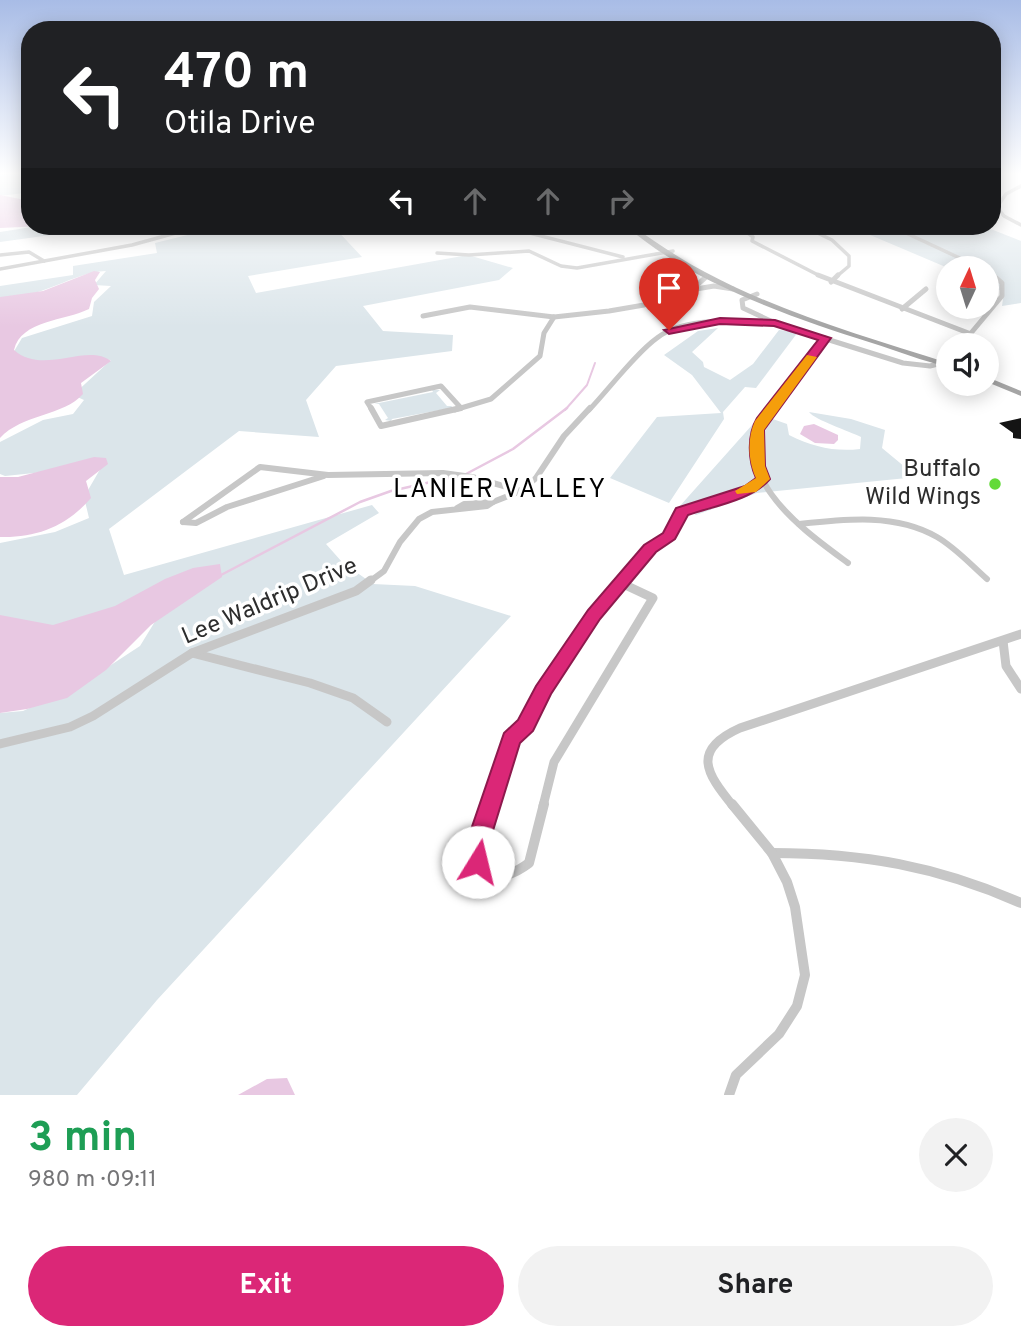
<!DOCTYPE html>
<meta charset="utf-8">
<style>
:root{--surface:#fff;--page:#f2f2f2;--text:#202124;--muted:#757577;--accent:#db2777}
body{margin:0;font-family:Overpass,sans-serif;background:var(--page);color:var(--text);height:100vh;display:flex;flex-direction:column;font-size:26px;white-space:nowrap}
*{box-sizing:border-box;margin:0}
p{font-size:23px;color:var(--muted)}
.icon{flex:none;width:38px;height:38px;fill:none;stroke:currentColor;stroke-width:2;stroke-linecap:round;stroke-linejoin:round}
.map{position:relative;height:1095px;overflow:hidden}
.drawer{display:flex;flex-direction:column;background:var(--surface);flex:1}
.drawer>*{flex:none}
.hud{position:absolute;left:21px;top:21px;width:980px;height:214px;border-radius:28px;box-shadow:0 4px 18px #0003;background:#202124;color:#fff;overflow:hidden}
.needle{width:46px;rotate:4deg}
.buttons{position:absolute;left:936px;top:256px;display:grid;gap:14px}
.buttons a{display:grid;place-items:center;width:63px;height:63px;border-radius:50%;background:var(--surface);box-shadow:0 4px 18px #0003;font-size:35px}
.pin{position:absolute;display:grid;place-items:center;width:60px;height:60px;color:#fff;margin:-72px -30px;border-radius:50% 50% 50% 0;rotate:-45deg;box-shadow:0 0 7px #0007}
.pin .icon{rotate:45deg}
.me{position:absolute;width:77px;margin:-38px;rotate:9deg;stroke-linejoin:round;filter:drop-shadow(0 0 5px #0008)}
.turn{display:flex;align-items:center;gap:24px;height:147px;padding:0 28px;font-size:32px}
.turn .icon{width:91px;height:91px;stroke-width:2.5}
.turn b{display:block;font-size:49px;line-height:60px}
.lanes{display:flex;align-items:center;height:66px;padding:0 28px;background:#0003;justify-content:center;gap:35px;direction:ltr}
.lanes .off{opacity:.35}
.round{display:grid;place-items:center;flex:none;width:74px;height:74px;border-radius:37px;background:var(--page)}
.summary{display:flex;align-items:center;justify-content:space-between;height:119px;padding:0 28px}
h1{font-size:42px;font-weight:700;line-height:52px;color:#1e9e55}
.primary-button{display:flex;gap:14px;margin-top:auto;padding:14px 28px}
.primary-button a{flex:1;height:80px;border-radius:42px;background:var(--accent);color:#fff;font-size:28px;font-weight:700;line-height:80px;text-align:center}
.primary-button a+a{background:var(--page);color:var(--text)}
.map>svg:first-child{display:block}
</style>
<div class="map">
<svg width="1021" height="1095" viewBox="0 0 1021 1095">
<rect width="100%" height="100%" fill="#fff"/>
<!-- green -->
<g fill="#dbe5ea">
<path d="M0 174H30V203L20 201 24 193 0 196Z"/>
<path d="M38 226H116L0 242V232Z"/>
<path d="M211 226H333L362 257 248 276 256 293 468 255 513 268 499 280 363 306 383 331 453 335 452 351 336 366 306 400 319 437 239 431 109 529 124 575 372 505 379 513 326 544 342 562 373 584 415 586 511 616 157 1000 77 1095H0V713L23 711 85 682 140 646 159 615 50 628 0 616V543L55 532 89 518 84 497 102 466 5 476 0 474V442L43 420 73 414 84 400 73 395 111 360C77 356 45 371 13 353L22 338 92 316 94 302 111 286 94 285 106 271C69 273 45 299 0 297V286L73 275V266L157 253 155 243 212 229Z"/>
<path d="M849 226H983L1021 241V303L1002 306 1004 292 987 285V268H948Z"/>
<path d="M718 328 692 352 703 362 704 367 730 380 753 364 779 330 798 332 756 388 745 387 723 412 724 419 669 503 610 478 657 417 721 413 692 375 664 355 698 331Z"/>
<path d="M432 390H440L436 393 447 406H452L451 408 392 419 391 421 385 420 388 418 379 404H374L433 392Z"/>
<path d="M809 412 851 419 885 430 882 448 917 477 757 493 696 515 679 507 761 415 787 424 789 435C813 447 835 452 860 449L861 437C849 431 815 420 809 412Z"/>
</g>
<!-- water -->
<g fill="#e8c8e2">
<path d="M0 195 30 201V226H43L0 228Z"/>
<path d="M94 271 100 272 95 280 99 289 92 298 89 309C65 321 21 320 14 350 43 376 87 342 111 361L81 383 83 394C64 416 22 414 0 438V297L43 291Z"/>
<path d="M814 424 838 435V440L834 444 815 443 800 434 804 426Z"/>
<path d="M94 457 106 458 108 464 86 481 91 498C67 526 37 538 0 537V477H18Z"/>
<path d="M220 564 222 577 151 625 106 670 67 698 27 709 0 713V615L53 625 115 606 165 579 193 568Z"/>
<path d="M287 1078 295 1095H238L267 1079Z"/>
</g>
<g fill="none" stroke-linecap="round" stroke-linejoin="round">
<!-- stream-far1 -->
<path stroke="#e8c8e2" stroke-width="2" d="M565 410 587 385 595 363"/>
<!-- stream -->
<g stroke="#e8c8e2" stroke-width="2.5">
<path d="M466 474 513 449 567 408"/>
<path d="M221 575 360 502 391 491 453 477"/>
</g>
</g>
<!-- building -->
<path fill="#141414" d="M1021 418V439L1013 438V433L999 423Z"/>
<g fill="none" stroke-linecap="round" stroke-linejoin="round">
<!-- minor-far4 -->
<g stroke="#c7c7c7" stroke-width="3.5">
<path d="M1021 186 1006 194 997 207 1004 216 1021 225"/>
<path d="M502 226 623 257"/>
<path d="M739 226 753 237 752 241 822 277"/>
<path d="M803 226 832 240 849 256V266L836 277"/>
<path d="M891 226 981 268"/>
<path d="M437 253 469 255 529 251 561 266 577 268 673 251"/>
<path d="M0 255 29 252 44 261"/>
<path d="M0 269 132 245 201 226"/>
<path d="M987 271 995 277"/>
</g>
<!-- minor-far3 -->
<g stroke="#c7c7c7" stroke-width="5">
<path d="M818 275 971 334"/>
<path d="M831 282 838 275"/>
<path d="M696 289 714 286 733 289"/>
<path d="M757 294 742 300 743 308 775 323 903 363 930 366 942 363 948 357"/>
<path d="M902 309 926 289"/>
<path d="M423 316 470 307 554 317 609 311 644 305 678 289 698 284 706 277"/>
<path d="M961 345 1002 296V283L993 275"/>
<path d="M461 408 491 399 540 356 544 333 554 317"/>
<path d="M372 410 367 402 441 386 461 408"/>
<path d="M455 410 461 408"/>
<path d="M589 410C608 390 636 353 657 338 688 314 739 323 775 323"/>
<path d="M770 410 825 338"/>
</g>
<!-- minor-far2 -->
<g stroke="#c7c7c7" stroke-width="6">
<path d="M371 408 381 426 461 408"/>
<path d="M771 408C721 473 802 529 848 563"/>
<path d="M493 502 521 491 536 478 564 436 590 408"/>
<path d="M183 522 260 467 328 475 443 473 472 477 521 491"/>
<path d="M183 522 196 523 227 507 324 476"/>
<path d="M799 524C845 519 896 513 937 537 956 548 971 565 987 579"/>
<path d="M369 582 384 571 400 542 419 519 432 512 487 506 493 502 464 504 457 508"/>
<path d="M622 582 650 548 669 536 681 512 751 489 763 479"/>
</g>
<!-- minor-far1 -->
<g stroke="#c7c7c7" stroke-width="9">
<path d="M621 583 623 580"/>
<path d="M1003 641 1006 666 1021 689"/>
<path d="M192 653 310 683 353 698 387 722"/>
<path d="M0 744 70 727 93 716 192 653 356 591 371 580"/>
<path d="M489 806 511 739 525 725 543 691 594 615 621 583"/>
<path d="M543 806 554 762 653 598 621 583"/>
<path d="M733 806C706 773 691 750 740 728L1021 634"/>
</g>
<!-- minor -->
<g stroke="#c7c7c7" stroke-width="10">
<path d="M489 804 475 850C485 882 505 881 529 863L544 804"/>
<path d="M772 853C863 853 937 866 1021 903"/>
<path d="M729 1095 736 1075 779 1034 797 1006 805 975 795 907 787 882 772 853 732 804"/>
</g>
<!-- primary -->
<g fill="#a5a5a5" fill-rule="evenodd">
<path d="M626 226H632C656 242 680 259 705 272 782 313 866 337 948 363V367C923 361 897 351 872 343 790 317 692 283 626 226Z"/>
<path d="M987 377 1021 391V396L987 382Z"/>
</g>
</g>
<!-- sky -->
<linearGradient id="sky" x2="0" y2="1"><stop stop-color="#a8bce6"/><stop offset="0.53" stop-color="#fff"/><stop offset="1" stop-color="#fff" stop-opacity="0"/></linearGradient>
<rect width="1021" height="327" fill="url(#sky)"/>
<!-- route -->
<path fill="#db2777" stroke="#8e194d" stroke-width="2" d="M720 318 775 320 831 338 764 430 765 466 770 479C752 500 714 506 688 515L675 539 656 552 600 619 551 694 533 731 520 743 487 850 489 862 486 869 478 872 470 869 464 850 504 733 518 720 536 686 588 610 644 545 663 533 676 508 745 486 756 478C748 460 747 435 757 418L818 340 774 326 720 324 669 334 664 330Z"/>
<!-- slow -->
<path fill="#f59e0b" d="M807 355 817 357 764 430 765 466 770 479 756 492 737 494 735 491 756 478C748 461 747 438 755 421Z"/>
<!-- markers -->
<circle fill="#62da38" stroke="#fff" stroke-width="2.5" cx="995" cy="484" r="7"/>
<g text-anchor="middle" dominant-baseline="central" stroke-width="7" stroke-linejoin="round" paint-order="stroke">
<!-- poi labels -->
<g font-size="24" fill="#2d2d2d" stroke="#fff" text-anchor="end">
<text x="981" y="470">Buffalo<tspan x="981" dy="28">Wild Wings</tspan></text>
</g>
<!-- street labels -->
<g font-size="24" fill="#2d2d2d" stroke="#fff">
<text transform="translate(270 602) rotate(-23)">Lee Waldrip Drive</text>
</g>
<!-- neighbourhood labels -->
<g font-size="26" letter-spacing="2" fill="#000" stroke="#fff">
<text x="500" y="490">LANIER VALLEY</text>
</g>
</g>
</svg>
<div class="buttons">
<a><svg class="needle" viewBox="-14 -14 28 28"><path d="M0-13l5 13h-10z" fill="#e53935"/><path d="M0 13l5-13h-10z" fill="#757577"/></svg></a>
<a><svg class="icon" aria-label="sound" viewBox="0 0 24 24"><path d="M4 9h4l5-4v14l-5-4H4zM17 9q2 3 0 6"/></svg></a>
</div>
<div class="pin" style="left:669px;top:330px;background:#d93025"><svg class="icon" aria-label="arrive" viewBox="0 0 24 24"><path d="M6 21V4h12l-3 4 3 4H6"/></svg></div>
<svg class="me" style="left:478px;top:862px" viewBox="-20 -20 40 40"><circle r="19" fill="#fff"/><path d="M0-13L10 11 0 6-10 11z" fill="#db2777"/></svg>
<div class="hud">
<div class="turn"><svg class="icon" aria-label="left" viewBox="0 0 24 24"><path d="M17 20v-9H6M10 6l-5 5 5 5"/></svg><div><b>470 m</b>Otila Drive</div></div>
<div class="lanes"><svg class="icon" aria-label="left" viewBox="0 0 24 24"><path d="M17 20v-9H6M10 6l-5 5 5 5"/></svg><svg class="icon off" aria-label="ahead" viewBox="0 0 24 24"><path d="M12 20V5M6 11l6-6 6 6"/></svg><svg class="icon off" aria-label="ahead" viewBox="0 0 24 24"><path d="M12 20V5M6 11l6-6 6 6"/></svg><svg class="icon off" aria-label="right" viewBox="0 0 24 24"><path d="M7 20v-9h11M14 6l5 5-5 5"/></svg></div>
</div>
</div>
<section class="drawer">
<div class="summary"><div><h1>3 min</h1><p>980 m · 09:11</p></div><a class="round"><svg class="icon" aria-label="close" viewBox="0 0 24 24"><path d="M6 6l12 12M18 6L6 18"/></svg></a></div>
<div class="primary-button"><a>Exit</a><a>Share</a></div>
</section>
